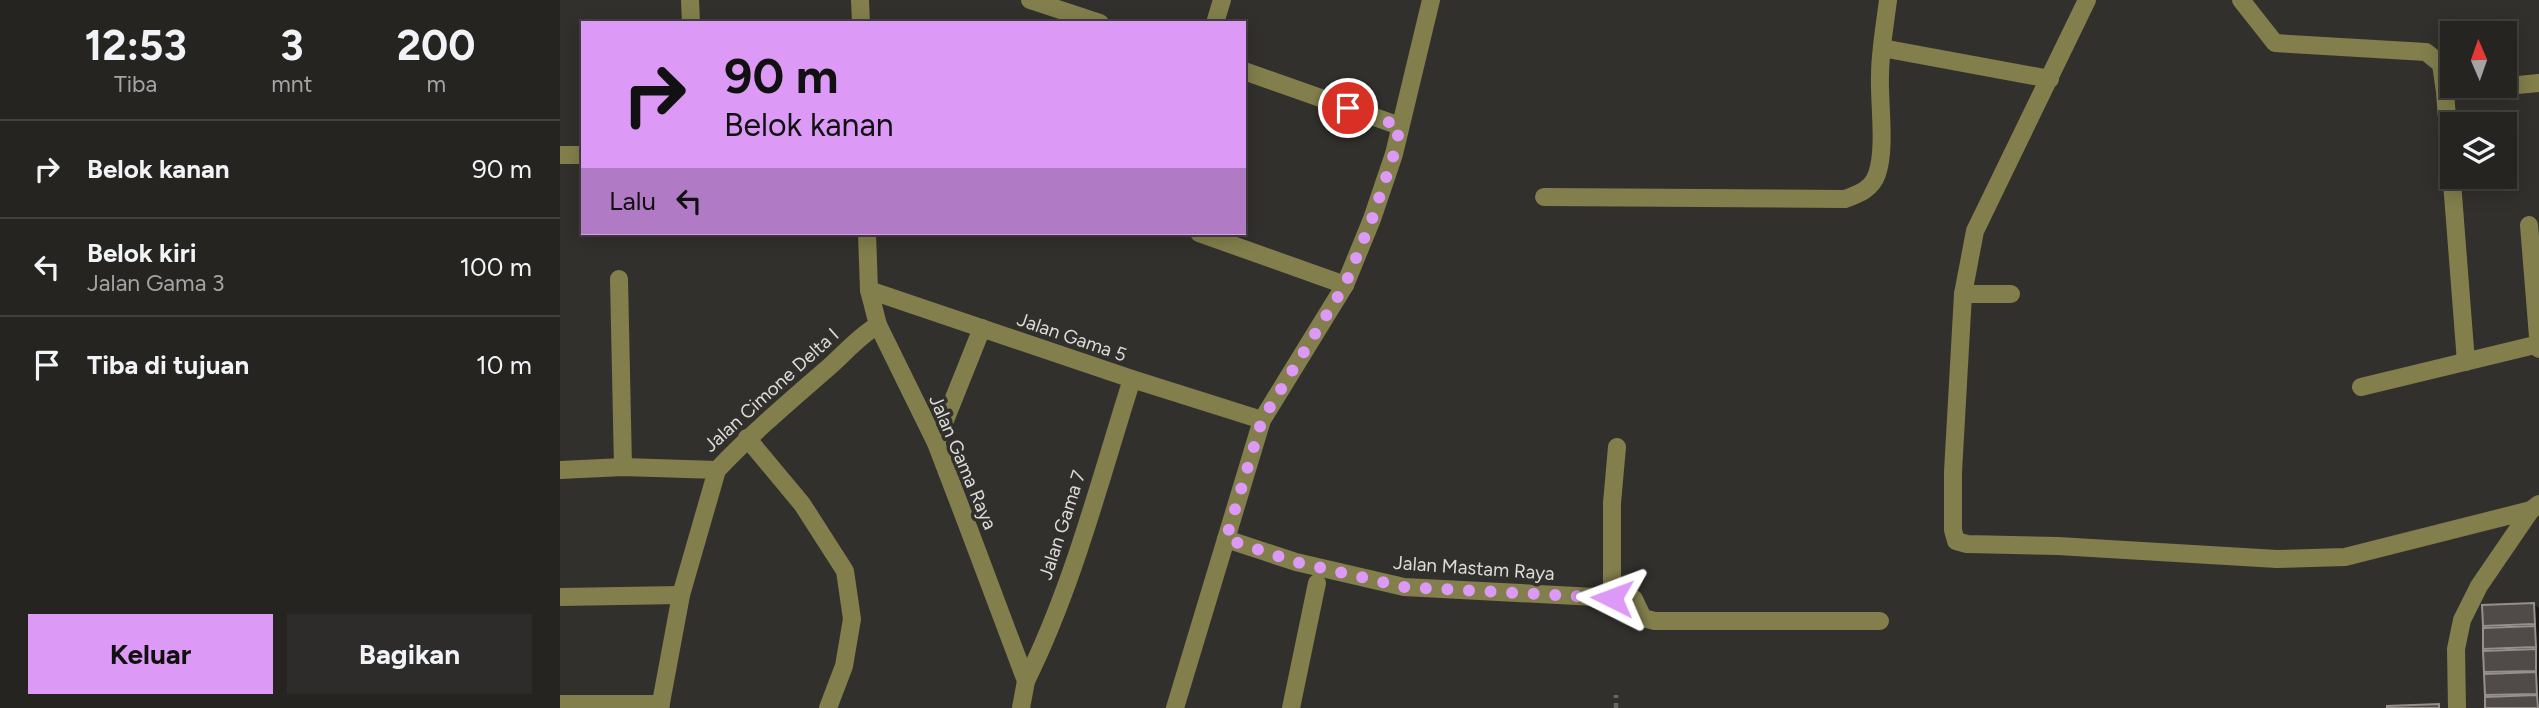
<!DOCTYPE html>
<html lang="id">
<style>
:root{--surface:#262421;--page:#2e2c2a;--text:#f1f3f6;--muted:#a4a4a5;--line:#42413f;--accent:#dc99f5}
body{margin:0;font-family:Figtree,sans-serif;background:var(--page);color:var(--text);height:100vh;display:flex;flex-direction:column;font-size:26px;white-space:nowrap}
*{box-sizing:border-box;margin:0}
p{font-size:23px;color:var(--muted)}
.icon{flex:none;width:38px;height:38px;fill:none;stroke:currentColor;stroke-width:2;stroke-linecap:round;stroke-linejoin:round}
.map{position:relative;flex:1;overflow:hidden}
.side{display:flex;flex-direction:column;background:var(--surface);width:560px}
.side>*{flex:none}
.hud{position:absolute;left:21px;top:21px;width:665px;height:214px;border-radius:0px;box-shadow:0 4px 18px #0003,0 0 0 2px var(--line);background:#dc99f5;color:#111;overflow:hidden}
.needle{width:46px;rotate:358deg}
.buttons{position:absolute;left:1880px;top:21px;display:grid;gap:14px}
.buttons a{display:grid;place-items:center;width:77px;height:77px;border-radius:0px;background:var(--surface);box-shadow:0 4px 18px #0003,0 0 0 2px var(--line);font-size:35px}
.pin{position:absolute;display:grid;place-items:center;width:60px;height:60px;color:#fff;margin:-30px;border:4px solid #fff;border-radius:50%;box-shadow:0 2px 7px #0007}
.me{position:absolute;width:77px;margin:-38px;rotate:273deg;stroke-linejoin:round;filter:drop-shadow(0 0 5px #0008)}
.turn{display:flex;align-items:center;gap:24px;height:147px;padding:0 28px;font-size:32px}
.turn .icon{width:91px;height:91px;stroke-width:2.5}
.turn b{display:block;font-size:49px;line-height:60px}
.then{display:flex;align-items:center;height:66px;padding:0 28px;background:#0003;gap:14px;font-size:26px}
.eta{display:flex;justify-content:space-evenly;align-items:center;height:119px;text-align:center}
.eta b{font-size:42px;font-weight:700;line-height:49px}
.button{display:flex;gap:14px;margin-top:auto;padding:14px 28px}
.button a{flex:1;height:80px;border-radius:0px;background:var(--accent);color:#111;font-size:28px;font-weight:700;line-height:80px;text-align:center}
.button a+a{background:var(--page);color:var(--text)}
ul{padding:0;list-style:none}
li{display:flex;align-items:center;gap:21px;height:98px;padding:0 28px;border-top:2px solid var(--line)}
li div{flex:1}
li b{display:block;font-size:26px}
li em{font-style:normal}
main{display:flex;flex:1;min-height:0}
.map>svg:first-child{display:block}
</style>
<main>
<section class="side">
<div class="eta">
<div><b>12:53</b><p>Tiba</p></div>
<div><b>3</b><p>mnt</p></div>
<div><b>200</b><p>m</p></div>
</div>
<ul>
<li><svg class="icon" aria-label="right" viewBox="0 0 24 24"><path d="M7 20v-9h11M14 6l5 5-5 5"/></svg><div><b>Belok kanan</b></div><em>90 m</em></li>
<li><svg class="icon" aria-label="left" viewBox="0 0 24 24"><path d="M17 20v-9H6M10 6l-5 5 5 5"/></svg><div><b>Belok kiri</b><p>Jalan Gama 3</p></div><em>100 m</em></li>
<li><svg class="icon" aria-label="arrive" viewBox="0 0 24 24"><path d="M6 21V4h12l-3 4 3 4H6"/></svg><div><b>Tiba di tujuan</b></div><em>10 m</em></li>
</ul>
<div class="button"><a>Keluar</a><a>Bagikan</a></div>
</section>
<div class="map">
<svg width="1979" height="708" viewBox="0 0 1979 708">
<rect width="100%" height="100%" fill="#32302c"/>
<!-- shadow -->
<path fill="#0007" d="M1974 605 1979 608V708H1927L1934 699 1927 694 1933 676 1926 671 1933 653 1925 648 1932 629 1924 625Z"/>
<!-- building -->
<g fill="#504b48" stroke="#95908c" stroke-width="2">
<path d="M1974 603 1975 624 1923 626 1922 605Z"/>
<path d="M1975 626 1976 647 1923 649V628Z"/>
<path d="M1976 649V671L1924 672 1923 651Z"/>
<path d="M1976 672 1977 694 1925 695 1924 674Z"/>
<path d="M1977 695 1978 708H1925V697Z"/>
<path d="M1879 704V708H1827V706Z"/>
</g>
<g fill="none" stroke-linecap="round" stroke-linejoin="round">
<!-- path -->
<path stroke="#676562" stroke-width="4.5" stroke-dasharray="5 5" stroke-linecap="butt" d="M1056 708V695"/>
<!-- minor -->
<g stroke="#827f4c" stroke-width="18">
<path d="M130 0 131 23"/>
<path d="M300 0 301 23"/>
<path d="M470 0 540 23"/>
<path d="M1527 0 1415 231 1403 294 1393 472V530L1396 541 1407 544 1498 546 1717 559 1785 557 1971 510 1979 504"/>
<path d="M1681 0 1715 43 1866 52 1881 64 1885 92 1906 362"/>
<path d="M655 23 662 0"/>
<path d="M1322 48 1490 79"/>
<path d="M684 71 840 126"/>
<path d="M1885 92 1979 83"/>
<path d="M0 155H23"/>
<path d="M984 197 1285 199C1299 194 1312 189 1317 174 1326 149 1319 103 1320 76 1320 51 1325 25 1328 0"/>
<path d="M1969 225 1979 349"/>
<path d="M307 233 309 290 318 325 376 443 410 532 466 681 461 708"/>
<path d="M639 233 785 285"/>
<path d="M59 279 63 467"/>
<path d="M309 290 572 379 702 420"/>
<path d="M1403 294H1451"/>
<path d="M1801 387 1979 344"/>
<path d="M187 438 242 504 285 571 292 619 284 666 268 708"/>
<path d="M376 443 422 328"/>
<path d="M0 470 63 467 157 470C192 433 230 401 269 367 285 353 299 336 318 325"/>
<path d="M666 539 736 562 844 587 1074 599 1083 618 1095 621H1320"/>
<path d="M0 597 121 595"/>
<path d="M1052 598V503L1057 447"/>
<path d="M466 681C513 586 540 480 572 379"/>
<path d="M0 704H101"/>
<path d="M100 708 121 595 157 470"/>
<path d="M615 708 702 420 785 285 812 219 834 154 871 0"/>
<path d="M731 708 757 583"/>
<path d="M1897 708 1896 649 1902 620 1919 586 1971 510"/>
</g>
</g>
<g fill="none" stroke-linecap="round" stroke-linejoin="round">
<!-- route -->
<path stroke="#dc99f5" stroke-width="12" stroke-dasharray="0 21.6" d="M788 108 840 126 834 154 812 219 785 285 702 420 666 539 736 562 844 587 1052 598"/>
</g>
<g text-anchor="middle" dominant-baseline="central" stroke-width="7" stroke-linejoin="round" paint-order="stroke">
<!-- street labels -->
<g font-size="19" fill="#dddcd9" stroke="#32302c">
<text transform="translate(512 337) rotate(19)">Jalan Gama 5</text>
<text transform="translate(211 390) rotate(-42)">Jalan Cimone Delta I</text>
<text transform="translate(403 462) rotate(67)">Jalan Gama Raya</text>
<text transform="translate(502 525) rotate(-72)">Jalan Gama 7</text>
<text transform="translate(914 568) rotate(4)">Jalan Mastam Raya</text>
</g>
</g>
</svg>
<div class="buttons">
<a><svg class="needle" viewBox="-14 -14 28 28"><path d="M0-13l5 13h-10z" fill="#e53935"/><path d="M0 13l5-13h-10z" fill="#a4a4a5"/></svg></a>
<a><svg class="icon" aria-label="layers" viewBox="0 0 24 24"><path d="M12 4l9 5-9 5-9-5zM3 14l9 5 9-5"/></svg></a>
</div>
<div class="pin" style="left:788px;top:108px;background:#d93025"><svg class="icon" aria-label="arrive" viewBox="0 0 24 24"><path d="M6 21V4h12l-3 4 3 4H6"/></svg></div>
<svg class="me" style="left:1052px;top:598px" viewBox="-20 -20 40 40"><path d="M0-17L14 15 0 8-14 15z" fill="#dc99f5" stroke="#fff" stroke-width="4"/></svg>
<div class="hud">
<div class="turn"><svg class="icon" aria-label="right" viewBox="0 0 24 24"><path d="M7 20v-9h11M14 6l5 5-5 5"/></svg><div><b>90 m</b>Belok kanan</div></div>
<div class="then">Lalu<svg class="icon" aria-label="left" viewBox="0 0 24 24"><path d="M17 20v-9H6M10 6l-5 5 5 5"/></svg></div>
</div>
</div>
</main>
